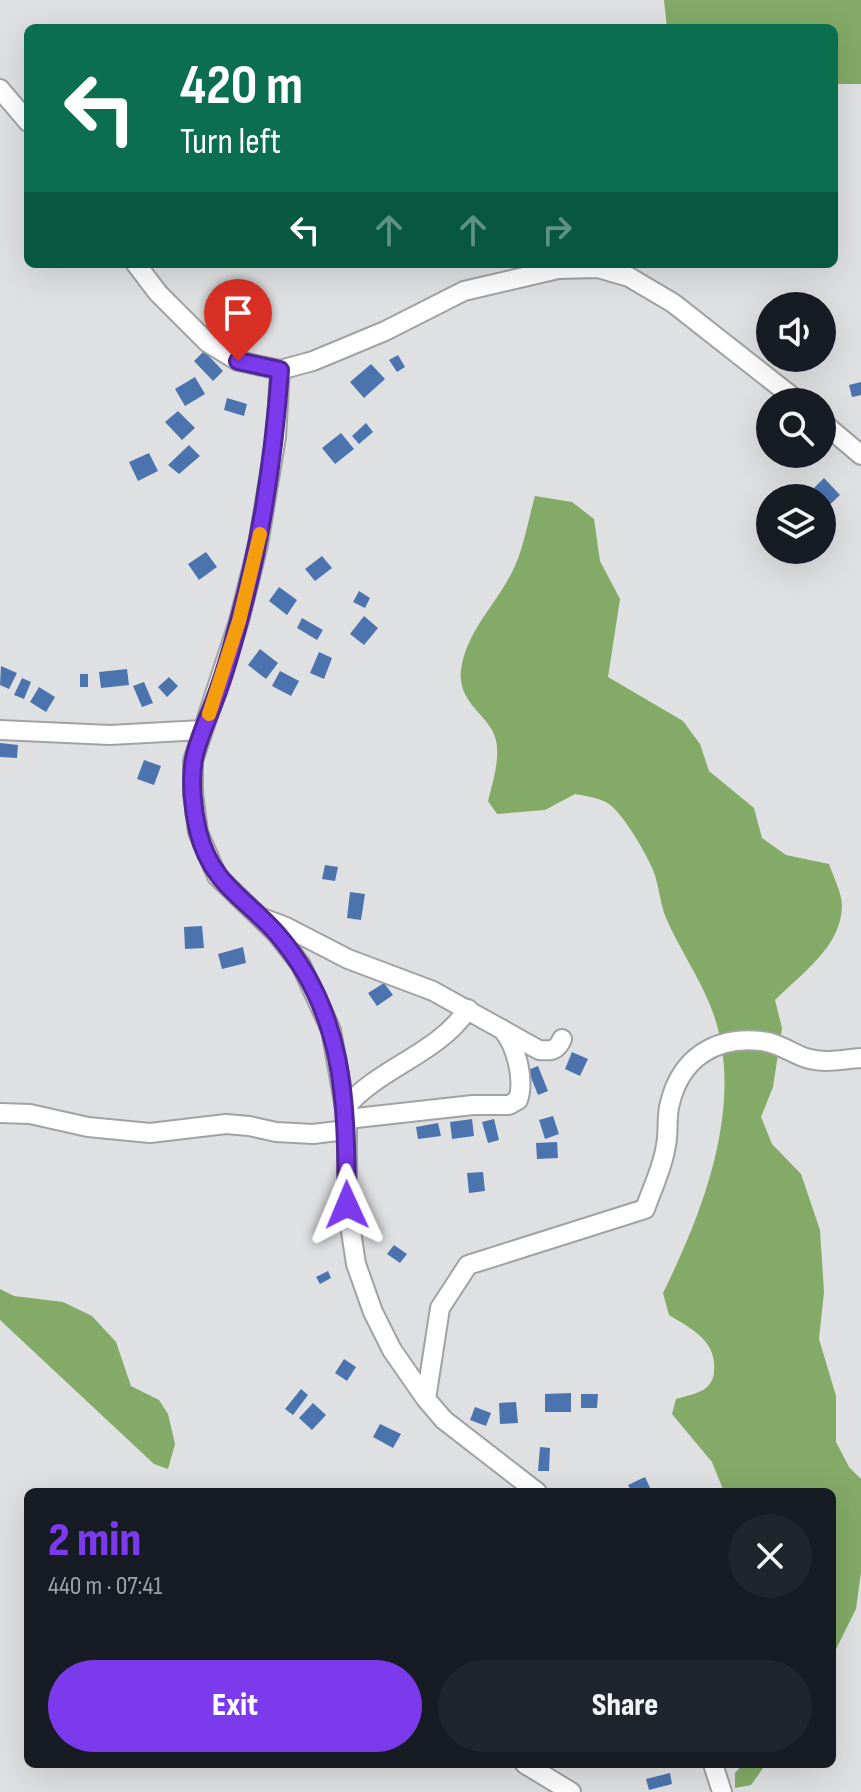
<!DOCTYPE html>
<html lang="en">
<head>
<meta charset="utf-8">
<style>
	:root { --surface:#171b24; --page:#20242c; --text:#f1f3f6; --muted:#9ea1a6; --accent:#7c3aed }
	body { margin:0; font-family:"Sofia Sans Condensed",sans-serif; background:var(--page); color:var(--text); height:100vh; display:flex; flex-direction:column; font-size:30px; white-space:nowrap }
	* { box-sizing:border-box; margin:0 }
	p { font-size:26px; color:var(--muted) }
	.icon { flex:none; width:44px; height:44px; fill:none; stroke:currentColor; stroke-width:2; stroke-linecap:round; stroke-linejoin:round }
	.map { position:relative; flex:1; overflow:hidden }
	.sheet { position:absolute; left:24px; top:1488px; width:812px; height:280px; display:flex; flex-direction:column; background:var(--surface); border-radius:12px; box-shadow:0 8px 32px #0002 }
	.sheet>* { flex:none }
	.guide { position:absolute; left:24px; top:24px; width:814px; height:244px; border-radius:12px; box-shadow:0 8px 32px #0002; background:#0b6e4f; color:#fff; overflow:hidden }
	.fabs { position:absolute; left:756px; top:292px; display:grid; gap:16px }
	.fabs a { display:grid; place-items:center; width:80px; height:80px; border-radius:50%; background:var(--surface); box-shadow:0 8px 32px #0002; font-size:40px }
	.pin { position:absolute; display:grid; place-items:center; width:68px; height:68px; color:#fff; margin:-82px -34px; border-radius:50% 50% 50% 0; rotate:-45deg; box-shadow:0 0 8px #0007 }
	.pin .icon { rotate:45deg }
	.me { position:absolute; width:88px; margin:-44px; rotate:359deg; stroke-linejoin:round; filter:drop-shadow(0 0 6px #0008) }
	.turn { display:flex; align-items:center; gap:28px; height:168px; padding:0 24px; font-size:36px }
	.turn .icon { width:104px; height:104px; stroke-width:2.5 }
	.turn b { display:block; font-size:56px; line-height:68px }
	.lanes { display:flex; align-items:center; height:76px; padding:0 24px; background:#0003; justify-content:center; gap:40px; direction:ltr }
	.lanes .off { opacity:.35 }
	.round { display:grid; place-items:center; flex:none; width:84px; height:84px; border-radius:42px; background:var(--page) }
	.head { display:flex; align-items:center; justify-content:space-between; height:136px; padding:0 24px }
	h1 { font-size:48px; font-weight:800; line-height:60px; color:var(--accent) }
	.primary-button { display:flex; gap:16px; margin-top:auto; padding:16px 24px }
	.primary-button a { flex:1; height:92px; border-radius:48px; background:var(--accent); color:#fff; font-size:32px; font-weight:800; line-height:92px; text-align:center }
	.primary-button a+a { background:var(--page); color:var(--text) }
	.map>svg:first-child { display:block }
</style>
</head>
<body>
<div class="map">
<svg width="861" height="1792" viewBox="0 0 861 1792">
	<rect width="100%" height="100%" fill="#dfe0e2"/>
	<path fill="#83aa67" d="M664,0H861V84H834V28H667Z
		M535,496L572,502L594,519L600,561L620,599L608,677L683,721L700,744L709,771L754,808L762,838L786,855L829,864C833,876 842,893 842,906C841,947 802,973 775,1000L782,1028L773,1087L761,1117L772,1144L801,1174L820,1230L824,1292L819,1339L836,1396V1442L849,1467L861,1479V1572L856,1609L832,1657V1492H724L712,1462L672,1414L676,1399C685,1396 699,1394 706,1388C711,1384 714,1377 714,1371C717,1341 692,1329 669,1315L663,1293C704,1210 748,1097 710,1005C698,975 679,948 666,918C660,903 659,885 653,870C646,853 624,815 609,804C601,798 585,796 575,794L545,810L497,814L488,801C493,781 500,760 496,740C490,715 457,704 461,670C467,627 502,600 517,561C525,541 529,517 535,496Z
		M0,1289L14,1296L63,1302L92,1316L116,1342L131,1386L159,1400L168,1414L175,1444L168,1469L154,1464L0,1320Z
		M743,1764H766L751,1785L735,1788V1773Z"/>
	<path fill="#4b74af" d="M204,351L223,371L213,381L194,361Z
		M398,355L405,367L397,372L389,360Z
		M371,364L385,379L364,398L350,382Z
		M195,377L205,394L185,406L175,389Z
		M861,382V395L852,397L849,385Z
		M227,398L247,404L244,416L224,410Z
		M178,411L195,428L182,440L165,422Z
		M366,423L373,432L359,444L352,436Z
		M341,433L354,449L335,464L322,448Z
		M189,445L200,456L179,474L168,465Z
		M149,453L158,471L138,481L129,462Z
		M824,478L840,495L823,511L822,498H812L808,494Z
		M206,552L217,567L199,580L188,564Z
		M322,556L332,568L315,581L305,569Z
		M279,587L297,600L287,615L269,601Z
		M359,591L370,598L365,608L353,602Z
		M364,616L378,628L364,645L350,634Z
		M302,618L323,630L317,640L297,628Z
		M260,649L278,663L266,679L248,665Z
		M319,652L332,658L324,679L310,673Z
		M1,666L17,673L9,689L0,685Z
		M127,669L129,685L101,688L99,672Z
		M280,671L299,681L291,696L272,686Z
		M80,674H88V687H80Z
		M169,677L178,686L167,697L158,687Z
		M22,678L31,682L24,699L14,695Z
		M144,682L153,703L142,707L133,686Z
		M39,687L55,697L46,712L30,702Z
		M0,743L18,745L17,758L0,757Z
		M144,760L161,766L154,785L137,779Z
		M325,865L338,867L335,881L322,879Z
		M350,892L365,894L361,920L347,918Z
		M202,926L204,948L185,949L184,927Z
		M243,947L246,963L222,969L218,954Z
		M384,983L393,995L377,1006L368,993Z
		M572,1052L588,1059L580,1076L565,1069Z
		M538,1066L548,1091L538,1095L528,1070Z
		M553,1116L559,1134L545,1139L539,1120Z
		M472,1119L474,1136L452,1139L450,1122Z
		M494,1119L499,1140L488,1143L482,1122Z
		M438,1123L441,1136L418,1139L416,1127Z
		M557,1142L558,1158L537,1159L536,1143Z
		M483,1172L485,1191L469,1193L467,1173Z
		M394,1245L407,1254L400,1263L387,1254Z
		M328,1271L331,1278L320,1284L316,1277Z
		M344,1359L356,1367L347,1381L335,1373Z
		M301,1389L308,1395L293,1415L285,1409Z
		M571,1393V1412H545V1394Z
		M581,1394H598L597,1408H581Z
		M516,1402L518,1423L500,1424L499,1403Z
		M313,1403L326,1415L312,1430L299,1418Z
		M475,1407L491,1413L486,1426L470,1420Z
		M380,1424L401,1434L393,1448L373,1437Z
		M540,1447L550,1448L549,1471H538Z
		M645,1477L652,1492H632L628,1485Z
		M670,1773L672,1784L649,1790L646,1779Z"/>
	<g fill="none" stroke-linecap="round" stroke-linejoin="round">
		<g stroke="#a1a2a4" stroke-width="22">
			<path id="minor" d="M0,89L28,122
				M136,264L158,293L207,342L238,361L280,370L313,361L385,331L464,291L558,269L598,268L629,277L673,303L799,402
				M280,370L276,437L258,545L239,621L193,761V793L198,832L217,876L277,934L301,965L331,1030L347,1119V1205L356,1264L373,1312L392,1350L426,1399L444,1420L537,1492
				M822,422L861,455
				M0,730L110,735L202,730
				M265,919L286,927L348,959L433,991L539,1050C551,1051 557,1051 562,1039
				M345,1108C379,1067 437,1055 468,1009
				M0,1113L30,1114L88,1127L150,1133L226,1124L249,1126L276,1132L313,1134L346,1130
				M347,1119L473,1105H509L518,1100C525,1079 516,1045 502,1029
				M426,1399L440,1308L468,1265L645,1209C652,1189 663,1167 666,1145C669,1131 666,1116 670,1103C681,1058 715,1036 761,1041C777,1042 791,1053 806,1058C825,1064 843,1059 861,1058
				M525,1764L571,1792
				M713,1764L722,1792"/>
		</g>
		<use href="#minor" stroke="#fff" stroke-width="18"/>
	</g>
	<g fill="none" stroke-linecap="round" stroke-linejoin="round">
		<g stroke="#51269a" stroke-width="20">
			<path id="route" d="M238,361L280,370C274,455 262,538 239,621C232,648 224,676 214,702C207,721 198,739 194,759C190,781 193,810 198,831C212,886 245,897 278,935C347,1016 346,1105 347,1205"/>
		</g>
		<use href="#route" stroke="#7c3aed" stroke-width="14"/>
		<path stroke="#f59e0b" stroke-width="14" d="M209,714L239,621L260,534"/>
	</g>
</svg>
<div class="fabs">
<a><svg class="icon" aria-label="sound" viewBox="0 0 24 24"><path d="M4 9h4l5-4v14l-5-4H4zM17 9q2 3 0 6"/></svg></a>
<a><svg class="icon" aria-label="search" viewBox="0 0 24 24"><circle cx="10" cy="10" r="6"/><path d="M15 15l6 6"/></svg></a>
<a><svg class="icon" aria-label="layers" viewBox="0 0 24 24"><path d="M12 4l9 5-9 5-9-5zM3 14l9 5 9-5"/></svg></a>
</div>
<div class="pin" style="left:238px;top:361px;background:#d93025"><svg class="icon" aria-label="arrive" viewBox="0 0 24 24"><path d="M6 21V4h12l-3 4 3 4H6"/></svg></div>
<svg class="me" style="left:347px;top:1205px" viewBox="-20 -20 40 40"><path d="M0-17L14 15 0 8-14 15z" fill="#7c3aed" stroke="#fff" stroke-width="4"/></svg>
<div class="guide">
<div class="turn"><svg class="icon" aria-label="left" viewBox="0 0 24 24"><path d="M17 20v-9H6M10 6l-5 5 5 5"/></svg><div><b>420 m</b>Turn left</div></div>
<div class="lanes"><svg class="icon" aria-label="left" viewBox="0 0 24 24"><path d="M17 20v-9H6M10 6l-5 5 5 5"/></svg><svg class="icon off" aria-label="ahead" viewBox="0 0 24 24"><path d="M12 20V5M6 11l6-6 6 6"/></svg><svg class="icon off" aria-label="ahead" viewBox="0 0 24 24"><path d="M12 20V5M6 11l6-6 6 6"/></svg><svg class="icon off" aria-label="right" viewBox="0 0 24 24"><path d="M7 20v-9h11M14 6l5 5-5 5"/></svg></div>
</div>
<section class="sheet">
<div class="head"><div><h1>2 min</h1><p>440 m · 07:41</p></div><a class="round"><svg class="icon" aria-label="close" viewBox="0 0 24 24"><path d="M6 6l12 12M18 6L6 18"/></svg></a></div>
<div class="primary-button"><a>Exit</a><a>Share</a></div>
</section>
</div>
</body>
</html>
